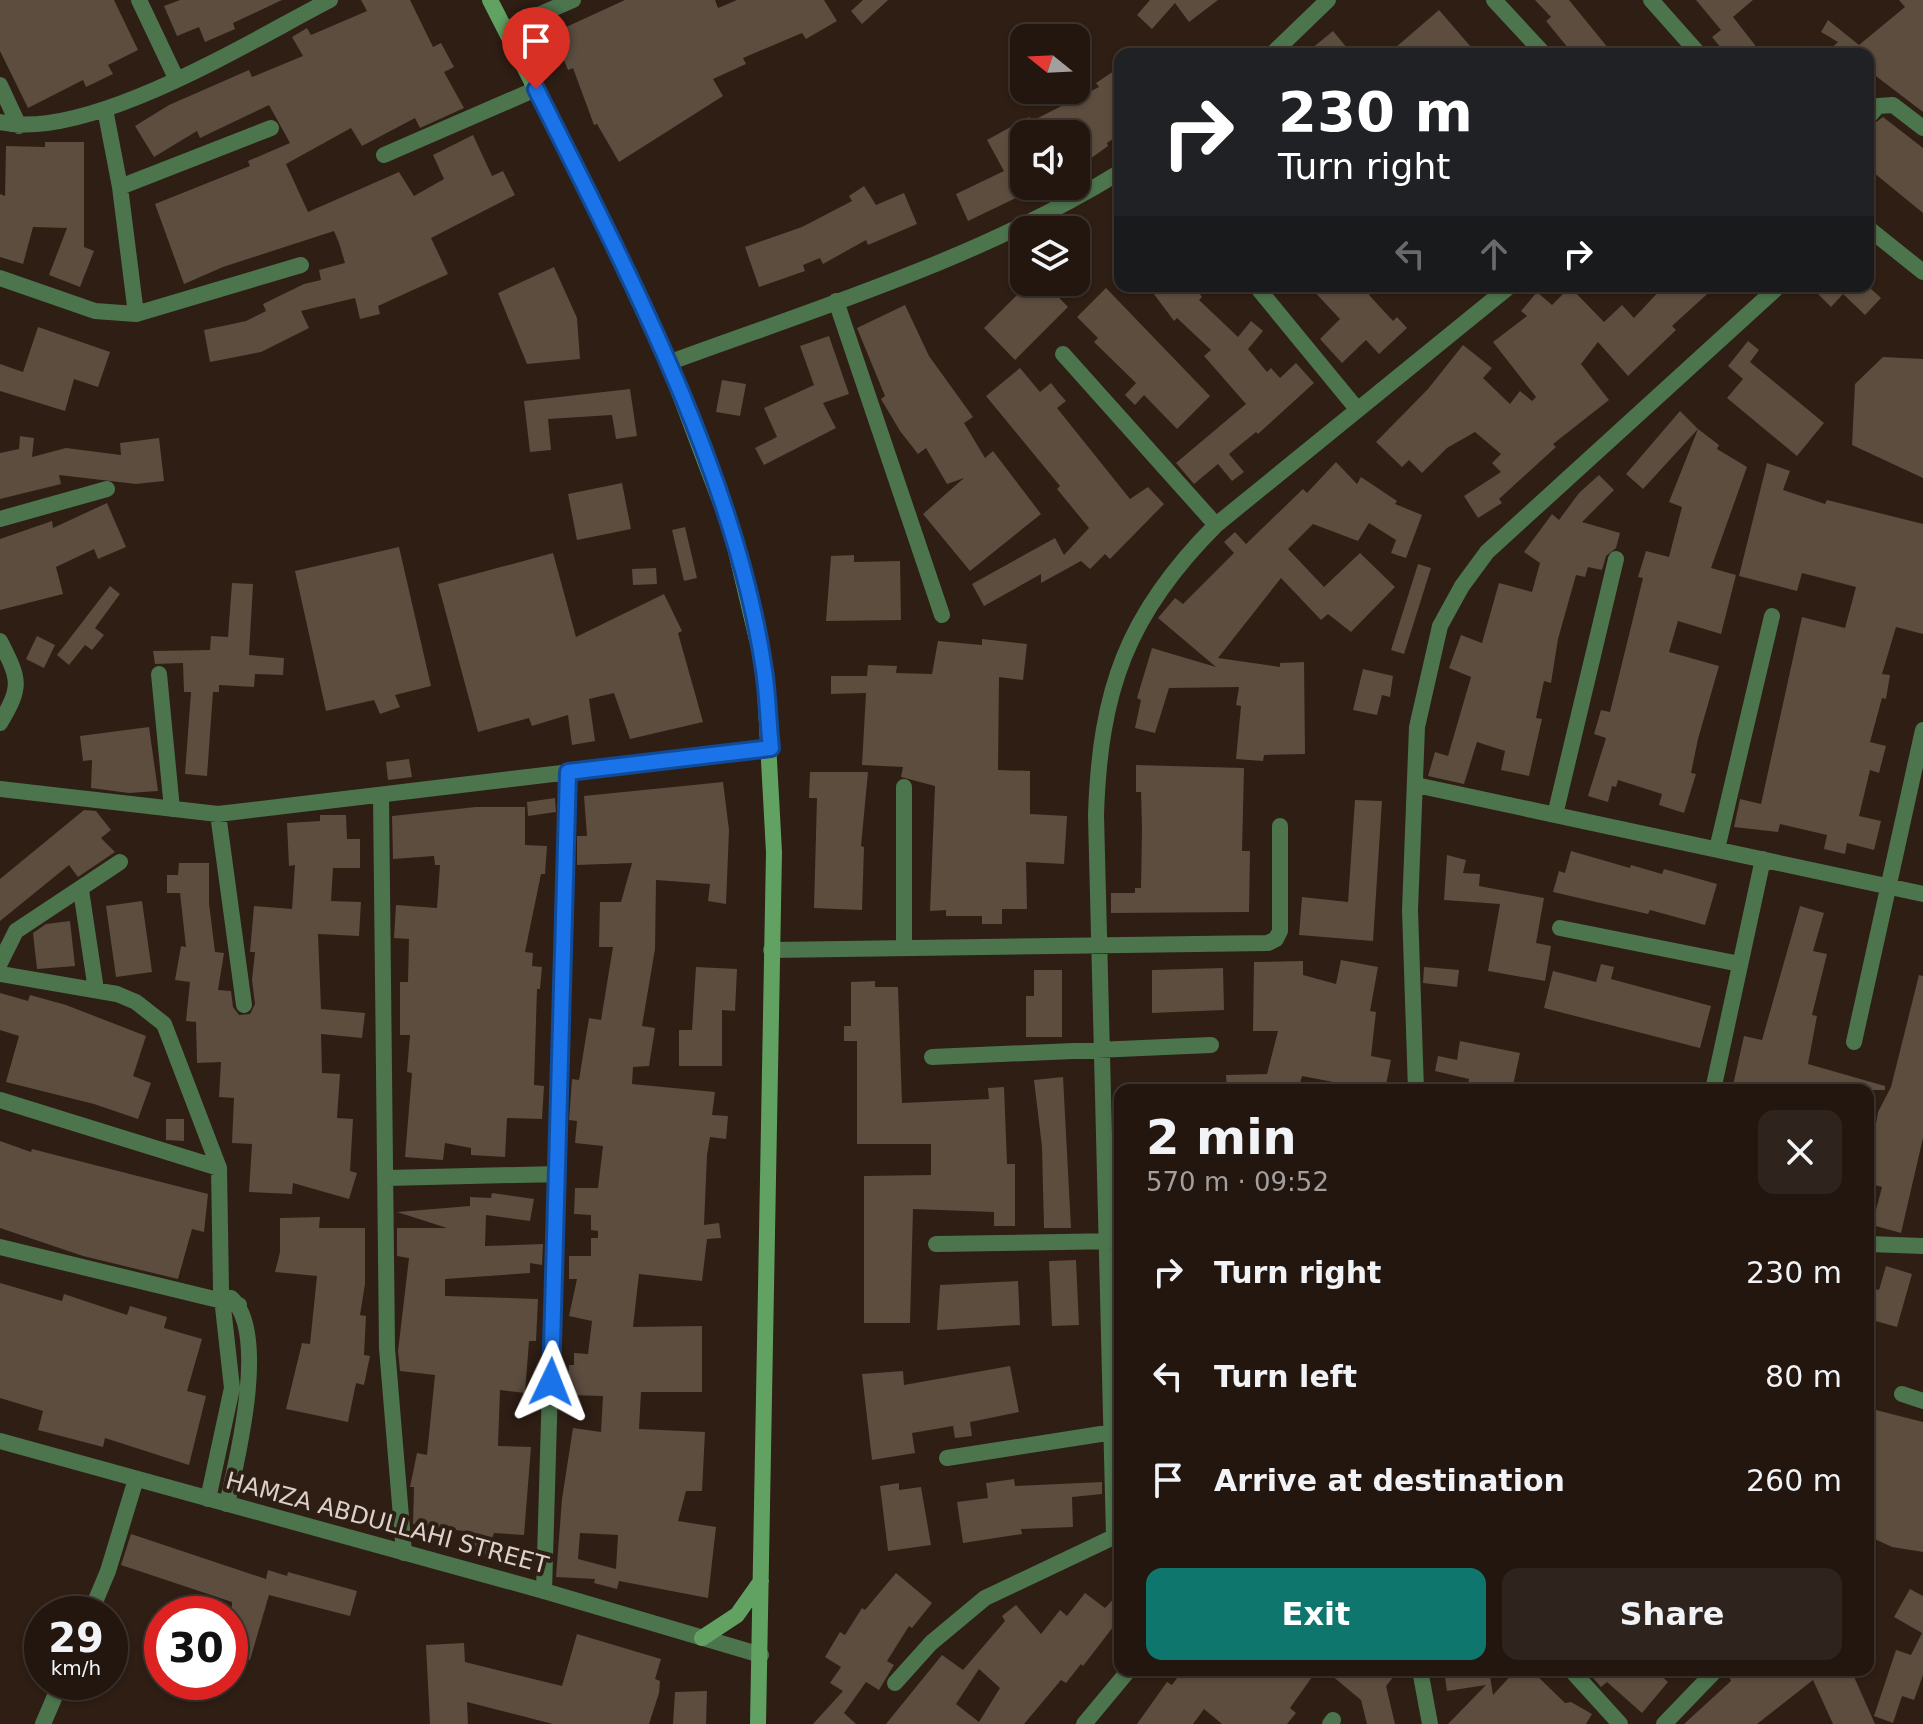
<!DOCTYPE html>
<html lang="en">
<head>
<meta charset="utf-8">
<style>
	:root { --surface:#22160f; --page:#2e231d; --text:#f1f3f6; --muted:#a29f9e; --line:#3f352f; --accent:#0f766e }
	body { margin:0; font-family:"DejaVu Sans",sans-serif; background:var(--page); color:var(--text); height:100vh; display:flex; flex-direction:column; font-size:30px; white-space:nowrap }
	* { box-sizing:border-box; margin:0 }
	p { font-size:26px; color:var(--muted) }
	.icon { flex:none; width:44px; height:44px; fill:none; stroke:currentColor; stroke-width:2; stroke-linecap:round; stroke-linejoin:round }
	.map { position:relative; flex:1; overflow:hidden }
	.drawer { position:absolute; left:1114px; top:1084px; width:760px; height:592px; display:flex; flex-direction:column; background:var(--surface); border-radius:16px; box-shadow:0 2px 6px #0004,0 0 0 2px var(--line) }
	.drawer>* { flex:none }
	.banner { position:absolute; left:1114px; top:48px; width:760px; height:244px; border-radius:16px; box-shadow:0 2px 6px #0004,0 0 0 2px var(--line); background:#202124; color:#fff; overflow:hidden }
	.needle { width:52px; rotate:288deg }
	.controls { position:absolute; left:1010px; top:24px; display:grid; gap:16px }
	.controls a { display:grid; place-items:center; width:80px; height:80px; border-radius:16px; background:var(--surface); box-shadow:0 2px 6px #0004,0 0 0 2px var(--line); font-size:40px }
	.speed { position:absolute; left:24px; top:1596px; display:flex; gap:16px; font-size:40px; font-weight:700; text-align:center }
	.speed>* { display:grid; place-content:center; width:104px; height:104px; border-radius:50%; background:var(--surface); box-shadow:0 2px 6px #0004,0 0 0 2px var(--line); line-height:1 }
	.speed small { font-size:20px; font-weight:400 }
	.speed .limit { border:12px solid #d22; background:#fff; color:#111 }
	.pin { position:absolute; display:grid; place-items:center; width:68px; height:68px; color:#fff; margin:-82px -34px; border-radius:50% 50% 50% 0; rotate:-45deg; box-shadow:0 0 8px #0007 }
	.pin .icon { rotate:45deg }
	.me { position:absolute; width:88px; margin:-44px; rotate:2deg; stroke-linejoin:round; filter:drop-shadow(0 0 6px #0008) }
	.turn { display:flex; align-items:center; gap:28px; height:168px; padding:0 32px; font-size:36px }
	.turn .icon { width:104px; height:104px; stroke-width:2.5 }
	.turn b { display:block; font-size:56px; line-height:68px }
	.lanes { display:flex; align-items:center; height:76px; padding:0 32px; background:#0003; justify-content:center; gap:40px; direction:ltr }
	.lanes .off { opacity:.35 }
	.round { display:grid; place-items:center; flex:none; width:84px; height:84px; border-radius:16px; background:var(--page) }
	.overview { display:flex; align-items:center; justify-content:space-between; height:136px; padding:0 32px }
	h1 { font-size:48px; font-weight:700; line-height:60px }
	.primary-button { display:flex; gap:16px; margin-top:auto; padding:16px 32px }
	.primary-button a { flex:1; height:92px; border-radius:16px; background:var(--accent); color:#fff; font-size:32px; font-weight:700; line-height:92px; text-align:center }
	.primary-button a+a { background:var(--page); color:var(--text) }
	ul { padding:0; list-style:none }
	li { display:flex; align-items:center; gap:24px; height:104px; padding:0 32px }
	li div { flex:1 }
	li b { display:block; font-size:30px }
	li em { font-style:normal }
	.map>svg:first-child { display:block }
</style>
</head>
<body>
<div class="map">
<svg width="1923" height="1724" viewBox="0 0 1923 1724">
	<rect width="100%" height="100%" fill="#2e1e14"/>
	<path fill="#5c4d3f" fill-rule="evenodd" d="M0,0H114L138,50L108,65L113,74L86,87L83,80L28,108L0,51Z
		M180,0H282L233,23L235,29L205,42L199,27L177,36L164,6Z
		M361,0H410L433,47L441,43L454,67L444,72L464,108L420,128L415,118L362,146L351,128L286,164L308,212L399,172L414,196L444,179L433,155L473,135L492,176L503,171L515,195L431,238L448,274L378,306L380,314L360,319L355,298L301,311L309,328L261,352L210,362L204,330L246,321L266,311L263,304L304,284L321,280L319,270L345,263L339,243L334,231L223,267L184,284L155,204L250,166L248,161L290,143L269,105L200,138L197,131L154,157L135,126L169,105L249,70L252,77L303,56L292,37L307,28L311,35L367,11Z
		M625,0H715L718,8L737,0H824L837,21L806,39L802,33L743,58L746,64L713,79L723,96L619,162L597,124L594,125L573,68L568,70L553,33Z
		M863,0H888L862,24L851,11Z
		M1150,0H1218L1189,22L1175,3L1152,29L1137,15Z
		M1535,0H1569L1613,54H1573L1546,21L1551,17Z
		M1696,0H1753L1733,17L1762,54H1726L1712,37L1721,30Z
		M1899,0H1923V112L1868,70V54H1825L1838,42L1821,32L1828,20L1859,45L1905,7Z
		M1439,10L1477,54H1388Z
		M1333,31L1352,54H1305Z
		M1114,71L1120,79V134L1107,143L1108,146L1076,169V134H1024V194L968,221L956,194L1004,171L987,140L1029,117L1032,121L1099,87L1096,83Z
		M1883,117L1923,148V213L1868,168V128Z
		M45,142H84V247L94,251L80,287L49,275L67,228L33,227L23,264L0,257V194L5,196L6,146L45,147Z
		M864,186L876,205L904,193L917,224L868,245L866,240L823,264L820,258L803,265L805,271L759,287L745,247L802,227L852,201L849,196Z
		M554,267L577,318L580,359L527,364L498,293Z
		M1030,282H1044L1068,307L1015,360L984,328Z
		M1148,286H1194L1202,297L1199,300L1238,337L1251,321L1263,331L1248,349L1267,372L1271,368L1280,378L1296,363L1314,383L1258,434L1256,432L1229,454L1244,472L1232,481L1218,464L1194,484L1176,463L1246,404L1204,356L1211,350L1177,318L1174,321Z
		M1309,286H1380L1369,295L1393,321L1397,317L1407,328L1379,354L1366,340L1342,363L1320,339L1340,319Z
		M1664,286H1716L1672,326L1676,330L1628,376L1598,342L1581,364L1609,400L1553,444L1556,447L1499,499L1502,503L1478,518L1464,496L1501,472L1492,463L1501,454L1475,432L1447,448L1422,473L1409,460L1402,467L1376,442L1428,389L1463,345L1492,368L1483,378L1510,404L1520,391L1532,401L1536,397L1493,342L1527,316L1521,311L1537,292L1552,305L1570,287L1604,322L1622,305L1634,318Z
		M1810,286H1868L1881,298L1865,315L1843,294L1831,307Z
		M1106,288L1210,396L1177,429L1144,395L1135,405L1125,395L1136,383L1094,342L1098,338L1077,317Z
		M905,305L929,356L973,417L964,423L985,458L993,451L1041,514L970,571L923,514L964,478L947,484L926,448L918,454L900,431L881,399L885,396L857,328Z
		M38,327L110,352L98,387L74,379L65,411L0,391V364L23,372Z
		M829,336L849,394L823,403L836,428L764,465L755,448L777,437L764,408L814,385L800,346Z
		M1748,341L1759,350L1750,362L1824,423L1797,456L1727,398L1743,379L1728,366Z
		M1883,357L1923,359V478L1852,445L1855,384Z
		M1020,368L1040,392L1051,383L1058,392L1066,401L1057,408L1130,499L1148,487L1164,504L1110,559L1105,554L1090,569L1081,561L1041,583V574L984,606L972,584L1055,538L1064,555L1089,528L1057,489L1060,486L986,396Z
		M722,380L746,384L740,416L716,412Z
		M630,389L637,436L616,439L612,415L548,419L551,450L530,452L524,401Z
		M1680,411L1698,429L1643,489L1626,474Z
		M1698,429L1719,445L1717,449L1747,467L1711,568L1736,575L1721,634L1678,621L1669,652L1719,666L1698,739L1691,773L1696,774L1684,813L1659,805L1662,794L1618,780L1616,787L1612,786L1608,802L1588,796L1606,738L1594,734L1601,710L1610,712L1643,578L1638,577L1646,551L1669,557L1682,507L1669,502Z
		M20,436L34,438L32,457L66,448L121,455L120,443L159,438L164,481L136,484L59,475L61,484L0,499V453L19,449Z
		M1336,462L1357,484L1361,477L1397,501L1395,504L1422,515L1406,558L1391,553L1396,540L1369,523L1358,541L1313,524L1288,549L1324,587L1360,553L1395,587L1351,632L1328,614L1321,620L1281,578L1218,658L1280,667V663L1304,662L1305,754L1264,755L1263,761L1236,759L1241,706L1236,705L1239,687L1169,688L1155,733L1135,728L1141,700L1137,698L1152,648L1216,667L1158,618L1175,598L1183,604L1234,553L1224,542L1235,532L1246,544L1303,489L1307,493Z
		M1767,463L1790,471L1783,490L1825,504L1827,500L1923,524V634L1896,627L1882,674L1890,675L1886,699L1882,698L1870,742L1886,746L1879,773L1870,770L1859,816L1881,821L1874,850L1847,843L1845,854L1824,849L1827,835L1780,824L1778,832L1734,827L1740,799L1761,804L1802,617L1845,628L1856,587L1802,573L1797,591L1739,576Z
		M1599,475L1614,490L1582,522L1620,533L1616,548L1606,556L1602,570L1588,567L1585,577L1576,575L1558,639L1551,683L1544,681L1536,718L1542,719L1529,776L1501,770L1505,751L1477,742L1464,784L1428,776L1435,752L1448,756L1471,677L1449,668L1461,635L1482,643L1499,583L1532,592L1540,563L1524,552L1552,514L1559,520L1579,493Z
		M622,483L631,529L577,540L568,494Z
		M107,503L126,547L98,559L94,549L56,567L63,594L0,610V539L52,521L53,528Z
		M685,527L697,578L684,581L672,530Z
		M399,547L431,686L395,695L400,707L380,714L374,700L326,711L295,571Z
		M553,553L576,637L664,594L682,631L678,633L703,722L630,739L614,693L589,699L595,741L572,745L568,715L532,726L529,718L478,732L438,584Z
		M854,555V562L900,561L901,620L826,621L831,556Z
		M1418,564L1431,568L1404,654L1391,650Z
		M656,568L657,584L633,585L632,569Z
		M232,583L253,584L249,655L284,658L283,675L255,674L254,687L219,685V692H213L207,776L185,774L191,692H184L183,663L155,664L153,651L210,650L211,636L228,637Z
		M110,586L120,594L95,628L104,635L92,650L85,645L69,665L57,655Z
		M37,636L55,645L44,668L26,659Z
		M982,639L1027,644L1023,680L999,677L998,770L1030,771V814L1067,816L1064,864L1026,862L1027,909H1002V924H982V916H946V910L930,911L935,786L901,777L903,767L862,765L866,693L831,694V676H867L868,665L897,666L896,673L932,674L938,641L982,645Z
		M1363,669L1393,676L1390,697L1382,695L1377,715L1353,710Z
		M149,727L158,791L129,793L91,788L92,760L83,761L80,736Z
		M409,759L412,777L388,780L386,762Z
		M1136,765L1244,768L1242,851H1250L1249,912L1111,913V893H1135V888H1141L1142,828L1141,792H1136Z
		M810,772H868L861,846L864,847L862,910L814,908L817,798H809Z
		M723,782L729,830L726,904L708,901L710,884L656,880L655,949L642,1026L655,1028L649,1066L633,1067L632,1084L715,1092L712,1115L728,1116L726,1139L710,1137L707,1155L704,1225L719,1223L721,1238L707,1239L702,1281L639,1274L633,1327L702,1326V1392H641L639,1429L705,1432L702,1491H686L678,1521L716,1527L708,1598L619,1581L617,1589L594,1583L595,1579L556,1577L562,1499L573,1428L601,1432L603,1396L568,1395L569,1365H574V1353L588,1354L592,1321L569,1316L577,1279H569V1256H591V1238H598V1231L591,1230V1215L574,1214L575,1188H598L603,1146L575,1143L577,1121L569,1120L572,1079L579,1080L589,1018L601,1020L613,947H599L600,902H621L632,863L577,865V836H587L584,796ZM580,1533L618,1535L616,1569L578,1559Z
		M555,798L556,812L528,816L527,802Z
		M1355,800L1382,801L1373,941L1299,935L1302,897L1348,902Z
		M476,807H525V845L547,846L545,874H541L525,952L533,953L532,966L542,967L540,989H537L534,1085L544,1086L542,1119L507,1118L505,1157L471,1155V1148L445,1143L443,1160L405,1157L412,1073L407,1072L410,1035H400V982H408L409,939L394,938L396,905L437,908L440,865H435L434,856L393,859L392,816Z
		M84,810L96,811L111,830L101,838L115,852L78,877L69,865L0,921V879Z
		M320,815H346L347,839H360V868H333L331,901L361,902L359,936L318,934L321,1009L365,1013L362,1038L321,1034L322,1073L340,1074L337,1118L353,1119L350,1171L357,1173L349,1199L293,1183L292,1194L249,1192L252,1144L232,1143L234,1098L219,1097L221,1062L197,1063L196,1022L186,1021L190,982L175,980L181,946L186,947L180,893H167V875H178L179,863H209V903L215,952L224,953L218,990L231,991L233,1007L239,1015L250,1014L255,1004L252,980L255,952H250L254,906L292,909L295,865L289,866L287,823L320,821Z
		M1571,851L1630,868L1631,865L1662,874L1664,869L1717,884L1705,925L1650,910L1648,914L1553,892L1559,871L1565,873Z
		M1447,855L1466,860L1463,873L1480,874L1479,886L1544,898L1536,943L1551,946L1545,981L1488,971L1500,904L1444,900Z
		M142,901L152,972L116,977L106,906Z
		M1800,906L1824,913L1813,951L1827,954L1812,1015L1817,1016L1808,1064L1885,1086V1090H1732L1744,1036L1762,1040Z
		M70,921L75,966L37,969L33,933L46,924Z
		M1341,960L1378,967L1370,1011L1376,1012L1371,1056L1391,1060L1385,1090H1331L1333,1082L1302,1076L1298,1090H1227L1226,1075L1267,1074L1278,1031H1253L1254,962L1303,961V975L1336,984Z
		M1601,964L1614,967L1611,979L1711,1006L1700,1048L1544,1008L1553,971L1596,982Z
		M696,967L737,969L735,1011L722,1010V1066H679V1030H692Z
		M1424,967L1459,970L1457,987L1423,983Z
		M1223,968L1224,1010L1152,1013V970Z
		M1034,970H1062V1037H1026V996H1034Z
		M1919,975L1923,976V1138L1901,1233L1872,1225L1882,1187L1868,1183V1147L1872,1148L1878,1112L1891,1087Z
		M875,981V987H898L902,1103L989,1099L988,1088L1004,1087L1007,1164H1015V1226H994V1212L913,1209L910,1323H864V1176L931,1175V1144H857V1041H844V1026H851V982Z
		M0,993L28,1001L30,995L66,1005L146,1036L133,1076L151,1083L138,1119L94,1104L6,1082L19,1036L0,1030Z
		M1460,1041L1520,1053L1512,1090H1467L1469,1079L1435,1071L1438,1056L1457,1060Z
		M1063,1077L1071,1228H1044L1042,1147L1034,1080Z
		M166,1119H184V1141L166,1140Z
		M0,1141L31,1152L32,1149L208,1194L204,1232L192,1229L178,1279L83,1256L0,1228Z
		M492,1193L534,1199L530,1221L486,1215L485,1246L543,1244L542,1265L530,1263V1273L445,1279V1296L538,1299L536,1341H529L525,1393L500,1390L498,1446L531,1447L524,1535L494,1533L486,1555L465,1547L471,1532L413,1524L414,1487H410L417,1453L427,1455L435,1375L400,1371L398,1351L409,1258L397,1256V1228H447L397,1212L470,1206V1197L491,1198Z
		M320,1217L319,1228H365V1284L360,1315L366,1316L364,1355L370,1356L364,1385L356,1383L348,1422L286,1409L302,1343L310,1344L317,1276L275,1272L280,1252V1218Z
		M1076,1260L1079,1325L1052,1326L1049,1261Z
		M1886,1266L1912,1274L1897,1327L1868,1319V1287L1879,1290Z
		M1018,1281L1020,1325L937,1330L940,1285Z
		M0,1283L62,1301L64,1294L127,1315L130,1306L167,1317L164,1328L202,1339L187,1391L206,1396L189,1465L105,1438L103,1447L38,1430L43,1411L0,1398Z
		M1010,1366L1019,1412L970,1422L972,1436L955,1438L953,1426L912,1433L915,1453L872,1460L862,1374L903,1371L904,1385Z
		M1868,1408L1923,1422V1552L1892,1547L1868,1536Z
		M1014,1479L1015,1486L1102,1482V1494L1072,1497L1073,1527L1021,1529L1022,1534L963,1543L957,1502L988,1498L986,1483Z
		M899,1483V1490L921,1487L931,1545L888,1551L880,1486Z
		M131,1534L266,1579L268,1570L287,1576L288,1572L357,1591L350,1616L269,1595L250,1660L230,1654L232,1602L121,1565Z
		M896,1573L932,1603L912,1628L909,1626L887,1661L894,1665L879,1690L866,1682L844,1713L856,1724H813L843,1691L830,1683L841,1667L825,1657L840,1632L845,1635L862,1608L865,1610Z
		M1910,1589L1923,1596V1675L1914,1700L1902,1696L1893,1723L1874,1716L1896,1650L1911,1655L1922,1633L1894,1617Z
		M1120,1592V1618L1083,1666L1081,1664L1066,1683L1061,1680L1024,1724H886L942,1655L963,1670L1005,1621L1002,1616L1016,1605L1041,1634L1060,1610L1067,1616L1085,1593L1105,1608ZM979,1669L1000,1688L979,1722L956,1704Z
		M577,1634L661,1659L655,1679L660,1681L659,1693L649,1724H553L467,1702L468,1724H430L426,1645L464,1643L465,1662L562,1686Z
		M1183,1670H1317L1290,1708L1296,1713L1287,1724H1222L1204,1709L1193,1724H1137L1167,1682L1172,1685Z
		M1325,1670H1399L1386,1686L1395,1724H1367L1361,1700Z
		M1444,1670H1489L1493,1695L1516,1670H1531L1565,1703L1571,1702L1592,1714L1586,1724H1448L1486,1685L1447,1691Z
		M1586,1670H1655L1668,1682L1642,1713L1607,1682L1601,1687Z
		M1727,1670H1851L1875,1724H1833L1813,1680L1757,1724H1684L1731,1681Z
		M707,1691L706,1724H673L675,1692Z"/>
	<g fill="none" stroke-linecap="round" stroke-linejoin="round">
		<path stroke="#4c744d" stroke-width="16" d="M139,0L176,78
			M1494,0L1544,54
			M1651,0L1699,54
			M506,29L573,0
			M0,85L19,126
			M105,109L120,187L136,314
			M1868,117L1878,106L1893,105L1923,128
			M0,122C88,142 250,41 330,0
			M384,155L536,89
			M120,187L271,128
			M1868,228L1923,272
			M0,278L95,311L136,314L301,265
			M1256,286L1357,409
			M836,301L942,615
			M1063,354L1216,525
			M0,519L107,489
			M0,641C19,679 23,685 0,723
			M159,674L172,809
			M1416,785L1923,894
			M0,789L218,814L771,748
			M381,796L387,1348L404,1553
			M218,814L244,1005
			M1555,815L1616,559
			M1717,849L1772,616
			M81,890L96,990
			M1560,928L1740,964
			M904,948V787
			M771,950L1268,943L1276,939L1280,931V826
			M0,963L16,931L120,862
			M0,974L117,994L136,1002L164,1024L219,1168L221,1289L232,1388L208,1499
			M1854,1042L1923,730
			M932,1057L1211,1045
			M1416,1090L1410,910L1417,727L1440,626L1462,586L1487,552L1779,286
			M1713,1090L1763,859
			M0,1100L219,1168
			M387,1178L558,1174
			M936,1244L1120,1241
			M1868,1244L1923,1246
			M0,1247L239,1305
			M1902,1394L1923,1401
			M947,1458L1120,1431
			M227,1504C237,1460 269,1332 231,1298
			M1114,1536L1096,815C1100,690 1127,614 1216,525L1510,286
			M544,1591L568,772
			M90,1614L108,1571L136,1479
			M1420,1670L1430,1724
			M1571,1670L1620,1724
			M895,1683L931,1643L985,1598L1120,1534
			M43,1724L61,1682
			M1084,1724L1129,1670
			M1330,1724L1333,1720
			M1664,1724L1716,1670"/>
		<path stroke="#4c744d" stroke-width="16" d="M1272,54L1328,0
			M668,363C820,307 981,258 1120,172
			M0,1441L544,1591L761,1655"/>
		<path stroke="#61a263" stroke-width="16" d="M490,0L579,174L668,363L731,530L764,669L774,852L758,1724
			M702,1638L737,1615L761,1581"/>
	</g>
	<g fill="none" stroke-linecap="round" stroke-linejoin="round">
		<g stroke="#114b97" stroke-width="20">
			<path id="route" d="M536,89C624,264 736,476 764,670C768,696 768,722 771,748L568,772L551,1382"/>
		</g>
		<use href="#route" stroke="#1a73e8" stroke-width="14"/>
	</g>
	<g text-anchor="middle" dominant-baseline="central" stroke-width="8" stroke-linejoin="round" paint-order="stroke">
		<g font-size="24" fill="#dbd0ca" stroke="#2e1e14">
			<text transform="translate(387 1523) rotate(15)">HAMZA ABDULLAHI STREET</text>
		</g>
	</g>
</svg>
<div class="controls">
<a><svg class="needle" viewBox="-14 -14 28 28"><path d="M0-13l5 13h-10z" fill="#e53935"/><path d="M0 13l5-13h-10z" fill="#a29f9e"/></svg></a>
<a><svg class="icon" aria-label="sound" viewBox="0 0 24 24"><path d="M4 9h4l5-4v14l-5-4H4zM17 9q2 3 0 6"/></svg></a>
<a><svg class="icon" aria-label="layers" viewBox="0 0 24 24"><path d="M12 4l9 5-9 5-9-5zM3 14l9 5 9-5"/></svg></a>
</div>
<div class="speed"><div>29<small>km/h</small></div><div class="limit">30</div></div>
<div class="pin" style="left:536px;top:89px;background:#d93025"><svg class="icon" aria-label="arrive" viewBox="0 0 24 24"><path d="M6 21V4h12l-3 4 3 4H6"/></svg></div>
<svg class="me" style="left:551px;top:1382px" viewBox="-20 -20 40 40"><path d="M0-17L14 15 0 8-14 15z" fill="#1a73e8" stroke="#fff" stroke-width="4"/></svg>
<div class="banner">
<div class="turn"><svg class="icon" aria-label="right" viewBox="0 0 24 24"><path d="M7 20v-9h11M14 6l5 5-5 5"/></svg><div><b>230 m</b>Turn right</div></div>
<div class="lanes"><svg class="icon off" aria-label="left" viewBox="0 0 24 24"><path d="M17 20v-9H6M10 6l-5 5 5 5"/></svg><svg class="icon off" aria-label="ahead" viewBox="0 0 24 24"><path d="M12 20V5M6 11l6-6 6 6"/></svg><svg class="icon" aria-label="right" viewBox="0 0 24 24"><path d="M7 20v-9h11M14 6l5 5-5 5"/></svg></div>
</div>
<section class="drawer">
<div class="overview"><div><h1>2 min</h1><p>570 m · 09:52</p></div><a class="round"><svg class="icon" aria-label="close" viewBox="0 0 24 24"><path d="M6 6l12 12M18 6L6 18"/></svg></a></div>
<ul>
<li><svg class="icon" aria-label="right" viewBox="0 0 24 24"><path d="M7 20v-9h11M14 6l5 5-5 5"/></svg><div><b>Turn right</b></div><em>230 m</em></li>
<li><svg class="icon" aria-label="left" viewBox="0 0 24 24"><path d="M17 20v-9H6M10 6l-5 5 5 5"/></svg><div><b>Turn left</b></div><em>80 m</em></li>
<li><svg class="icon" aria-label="arrive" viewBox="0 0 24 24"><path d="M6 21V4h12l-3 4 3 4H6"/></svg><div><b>Arrive at destination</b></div><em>260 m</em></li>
</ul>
<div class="primary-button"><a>Exit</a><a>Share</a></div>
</section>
</div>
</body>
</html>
